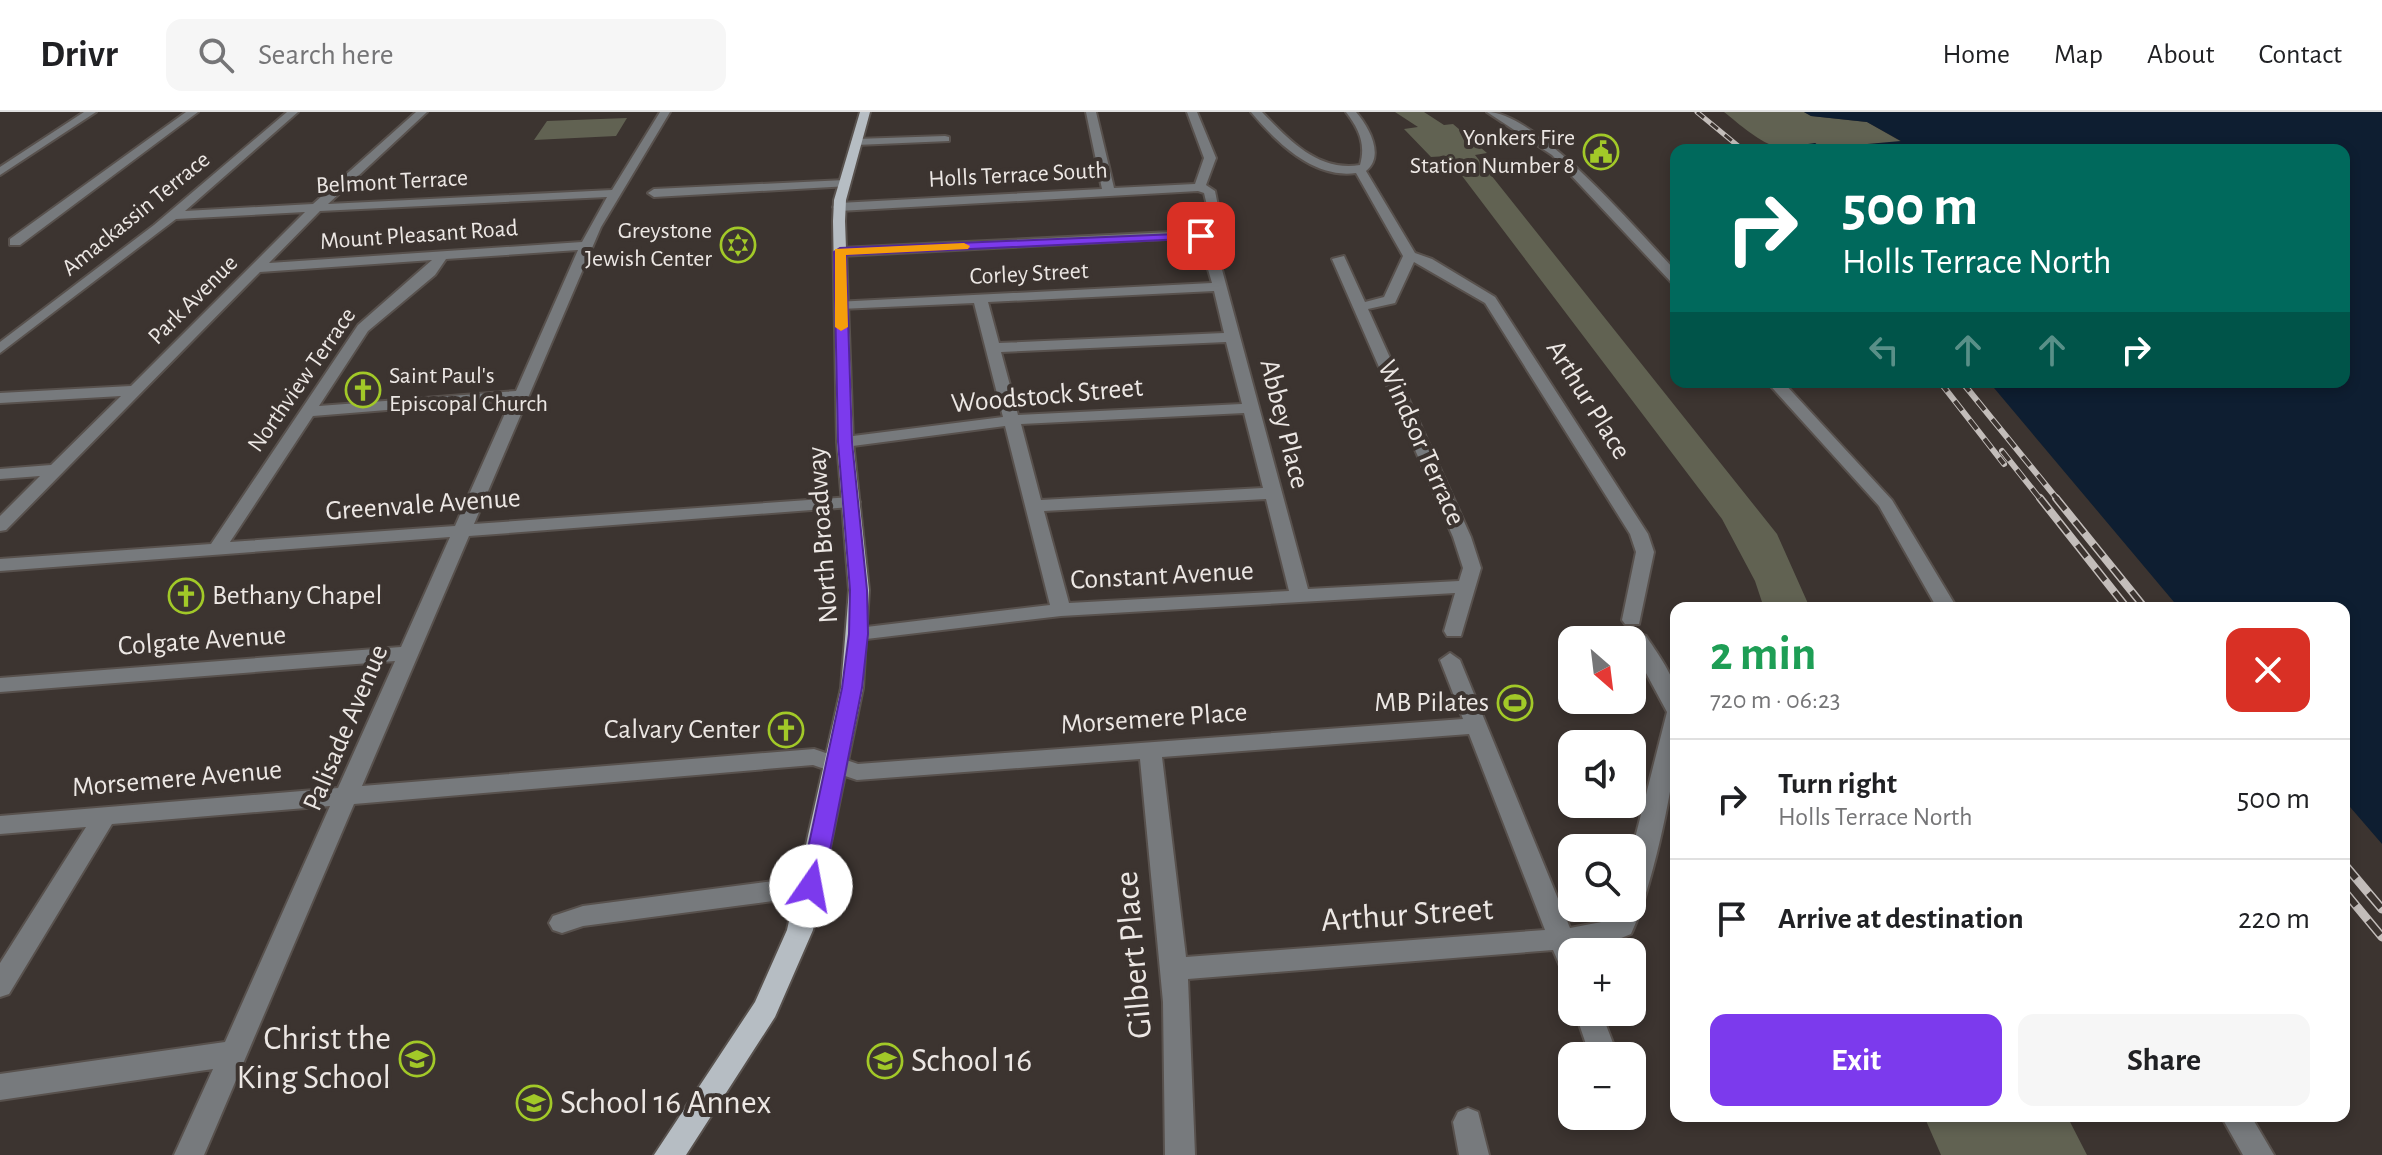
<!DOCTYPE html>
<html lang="en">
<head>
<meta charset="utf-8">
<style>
	:root { --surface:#fff; --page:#f6f6f6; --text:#202124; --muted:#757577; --line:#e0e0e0; --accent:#7c3aed }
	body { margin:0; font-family:"Alegreya Sans",sans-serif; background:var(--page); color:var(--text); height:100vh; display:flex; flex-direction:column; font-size:30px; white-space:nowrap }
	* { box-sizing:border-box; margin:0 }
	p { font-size:26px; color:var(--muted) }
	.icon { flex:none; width:44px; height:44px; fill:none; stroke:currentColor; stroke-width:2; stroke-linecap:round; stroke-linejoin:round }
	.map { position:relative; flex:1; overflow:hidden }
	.details { position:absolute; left:1670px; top:490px; width:680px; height:520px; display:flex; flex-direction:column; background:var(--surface); border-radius:16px; box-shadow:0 4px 12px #0003 }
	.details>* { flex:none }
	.hud { position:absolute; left:1670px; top:32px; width:680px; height:244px; border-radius:16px; box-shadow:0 4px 12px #0003; background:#00695c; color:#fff; overflow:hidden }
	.needle { width:52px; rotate:152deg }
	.controls { position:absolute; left:1558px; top:514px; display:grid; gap:16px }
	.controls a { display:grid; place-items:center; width:88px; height:88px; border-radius:16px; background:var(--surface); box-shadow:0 4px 12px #0003; font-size:40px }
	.pin { position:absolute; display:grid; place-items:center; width:68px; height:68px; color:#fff; margin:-34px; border-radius:16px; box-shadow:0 4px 12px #0006 }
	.me { position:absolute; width:88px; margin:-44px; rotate:12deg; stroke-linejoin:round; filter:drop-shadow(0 0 6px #0008) }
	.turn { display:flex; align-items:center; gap:28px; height:168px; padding:0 40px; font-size:36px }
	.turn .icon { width:104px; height:104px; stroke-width:2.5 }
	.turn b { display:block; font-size:56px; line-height:68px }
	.lanes { display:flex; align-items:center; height:76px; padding:0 40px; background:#0003; justify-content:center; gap:40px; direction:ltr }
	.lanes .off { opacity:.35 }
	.round { display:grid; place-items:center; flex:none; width:84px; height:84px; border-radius:16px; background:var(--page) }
	.headline { display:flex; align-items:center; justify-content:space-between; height:136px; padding:0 40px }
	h1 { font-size:48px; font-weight:700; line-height:60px; color:#1e9e55 }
	.primary-button { display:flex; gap:16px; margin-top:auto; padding:16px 40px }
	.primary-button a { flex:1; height:92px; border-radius:16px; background:var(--accent); color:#fff; font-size:32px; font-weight:700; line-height:92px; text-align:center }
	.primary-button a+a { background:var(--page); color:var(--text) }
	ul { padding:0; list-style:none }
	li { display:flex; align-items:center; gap:24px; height:120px; padding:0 40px; border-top:2px solid var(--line) }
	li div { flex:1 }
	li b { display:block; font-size:30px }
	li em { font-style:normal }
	header { display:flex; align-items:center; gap:48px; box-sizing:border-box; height:112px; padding:0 40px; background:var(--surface); border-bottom:2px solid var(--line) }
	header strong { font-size:38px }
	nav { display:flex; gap:44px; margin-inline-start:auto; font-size:28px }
	.search { width:560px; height:72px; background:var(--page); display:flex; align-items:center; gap:20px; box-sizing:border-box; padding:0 28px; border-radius:16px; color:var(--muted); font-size:30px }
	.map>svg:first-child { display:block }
</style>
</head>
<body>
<header>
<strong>Drivr</strong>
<div class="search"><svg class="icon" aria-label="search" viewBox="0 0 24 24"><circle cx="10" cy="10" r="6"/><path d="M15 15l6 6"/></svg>Search here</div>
<nav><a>Home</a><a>Map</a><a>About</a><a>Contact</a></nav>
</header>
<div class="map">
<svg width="2382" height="1043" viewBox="0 0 2382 1043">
	<rect width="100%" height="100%" fill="#3c3430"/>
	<path fill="#616252" d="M1395,0H1424L1444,13L1453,12L1487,41L1475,43L1777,422L1810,496H1764L1755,469L1722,407L1447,44L1431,45L1404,17L1418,15Z
		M1724,0H1804L1811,4L1867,10L1902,30L1821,36L1815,31C1783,53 1748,19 1724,0Z
		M627,6L616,24L534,28L547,9Z
		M1924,1004H2067L2087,1043H1941Z"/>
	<path fill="#0e1e31" d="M1804,0H2382V732L2344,688V496H2179L1989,270H2344V38H1786L1805,37L1801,33L1815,31L1822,36L1901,29L1867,10L1811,4Z"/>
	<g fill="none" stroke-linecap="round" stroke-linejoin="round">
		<g stroke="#58514d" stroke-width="4">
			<path id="minor" d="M84,0H96L0,63V55Z
				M186,0H198L20,133H10V127Z
				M287,0H298L185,99L313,92L416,0H427L328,92L612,78L660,0H670L601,115L474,412L851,385L860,390L851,395L469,424L362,674L814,637L858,652L1463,607L1440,548L1450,541L1460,548L1570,816L1612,808L1617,796H1632V738L1667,600L1632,535L1630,528L1639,522L1646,524C1656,539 1672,561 1676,578C1688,624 1652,780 1631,822L1609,831L1578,836L1580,840H1572V864L1563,861L1553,838L1188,867L1195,1043H1165L1163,890L1140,647L857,668L813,653L354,692L204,1043H174L213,957L0,988V962L225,930L330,694L112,712L9,882L0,885V851L86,715L0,722V704L338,676L395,549L0,580V566L401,535L450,425L0,459V447L211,432L358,213L432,148L260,160L6,418L0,419V404L40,364L0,367V357L51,353L121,284L0,291V281L131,274L305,100L176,107L0,241V230L154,113ZM607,85L582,130L269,151L320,99ZM578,138L516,279L319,294L368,219L435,163L446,147ZM511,288L455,414L230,430L313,304ZM1469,622L1545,818L1186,845L1162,645Z
				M1086,0H1096L1114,76L1195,72L1204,46L1187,0H1197L1216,46L1206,73L1215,79L1224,124L840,144L834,140L840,136L1213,118L1204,81L1198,79L839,99L833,95L839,91L1102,77Z
				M1251,0H1262C1289,28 1318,60 1360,53C1366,32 1359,17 1346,0H1356C1369,15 1385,44 1366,59L1415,141L1432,147L1495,185L1648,422L1654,440L1639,512H1625L1622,508L1636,440L1630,422L1485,191L1414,150L1395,191L1368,197L1471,425L1481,456L1461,524H1447L1444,519L1455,481L1061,504L858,528L851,527L848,522L858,516L1050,493L1005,314L845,335L837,330L845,325L1003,305L974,191L840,197L835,196V190L1212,171L1207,154L1214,150L1221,154L1308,477L1459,469L1463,456L1453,425L1332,147L1344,144L1365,190L1384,185L1403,144L1356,61C1313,67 1276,30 1251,0ZM1214,179L1224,221L999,231L988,190ZM1226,230L1242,292L1018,303L1001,240ZM1244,301L1263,376L1041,388L1021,312ZM1266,387L1289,479L1069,491L1044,399Z
				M1487,0C1538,0 1639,121 1676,159V171L1671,170L1552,43Z
				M945,24L949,25V29L856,33L851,30L856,27Z
				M845,68L849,70V74L654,85L648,81L654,77Z
				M1767,270H1783L1892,388L1957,496H1937L1879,394Z
				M811,764L820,767L823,774L820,781L811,784L583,814L562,821L553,818L549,811L553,804L583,794Z
				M1575,900H1601L1618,944H1590Z
				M1468,996L1478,1000L1489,1043H1459L1453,1010L1458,1000Z
				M2221,1004H2251L2274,1043H2243Z"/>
		</g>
		<g stroke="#58514d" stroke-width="4">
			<path id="major" d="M860,0H870L846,88L845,109L853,330L869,478L863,576L813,818L775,905L686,1043H654L755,890L787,818L841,576L849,478L837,330L833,109L834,88Z"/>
		</g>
		<use href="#minor" fill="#777a7d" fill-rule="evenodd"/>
		<use href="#major" fill="#b6bdc3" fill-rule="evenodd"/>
		<g stroke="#c3bdba" stroke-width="5">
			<path id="rail-far3" d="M1697,0L1743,38"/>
		</g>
		<g stroke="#c3bdba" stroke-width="6">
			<path id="rail-far2" d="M1940,270L2004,352
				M1962,270L2058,388
				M2002,339L2041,388"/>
		</g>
		<g stroke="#c3bdba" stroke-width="8">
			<path id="rail-far1" d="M2040,386L2127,496
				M2056,386L2145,496"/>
		</g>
		<g stroke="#c3bdba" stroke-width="9">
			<path id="rail" d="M2344,752L2382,797
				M2344,779L2382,825"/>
		</g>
		<use href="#rail-far3" stroke="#3c3430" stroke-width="3" stroke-dasharray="9" stroke-linecap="butt"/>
		<use href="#rail-far2" stroke="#3c3430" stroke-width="4" stroke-dasharray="12" stroke-linecap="butt"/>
		<use href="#rail-far1" stroke="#3c3430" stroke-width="5" stroke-dasharray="15" stroke-linecap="butt"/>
		<use href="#rail" stroke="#3c3430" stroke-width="6" stroke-dasharray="19" stroke-linecap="butt"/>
	</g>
	<path fill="#7c3aed" stroke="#51269a" stroke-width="2" d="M1201,121L1205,126L846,143L852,330L867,478L868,522L862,576L823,774L819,780H803L800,774L842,576L849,522L850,478L838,330L834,140L840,136Z"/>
	<path fill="#f59e0b" d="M964,131L970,134L968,137L846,143L848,215L841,219L835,215V137Z"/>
	<defs>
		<g id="civic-ring" transform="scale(1.8)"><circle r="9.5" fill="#3c3430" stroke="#a2c928" stroke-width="1.5"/><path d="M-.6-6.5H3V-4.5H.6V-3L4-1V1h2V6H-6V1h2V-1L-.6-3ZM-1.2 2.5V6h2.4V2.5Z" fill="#a2c928"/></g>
		<g id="synagogue-ring" transform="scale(1.8)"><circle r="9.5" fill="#3c3430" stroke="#a2c928" stroke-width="1.5"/><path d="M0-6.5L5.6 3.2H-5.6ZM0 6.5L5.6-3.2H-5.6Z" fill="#a2c928"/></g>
		<g id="church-ring" transform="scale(1.8)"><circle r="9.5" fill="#3c3430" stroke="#a2c928" stroke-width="1.5"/><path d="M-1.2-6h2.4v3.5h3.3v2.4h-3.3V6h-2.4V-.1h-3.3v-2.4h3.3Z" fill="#a2c928"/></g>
		<g id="stadium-ring" transform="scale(1.8)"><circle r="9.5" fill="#3c3430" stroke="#a2c928" stroke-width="1.5"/><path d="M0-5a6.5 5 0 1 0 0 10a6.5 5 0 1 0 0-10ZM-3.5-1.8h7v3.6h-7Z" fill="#a2c928"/></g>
		<g id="school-ring" transform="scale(1.8)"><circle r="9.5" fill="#3c3430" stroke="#a2c928" stroke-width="1.5"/><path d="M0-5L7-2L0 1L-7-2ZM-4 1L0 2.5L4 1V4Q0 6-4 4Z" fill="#a2c928"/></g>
	</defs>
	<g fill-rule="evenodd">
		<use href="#civic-ring" x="1601" y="40"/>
		<use href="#synagogue-ring" x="738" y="133"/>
		<use href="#church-ring" x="363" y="278"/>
		<use href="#church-ring" x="186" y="484"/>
		<use href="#stadium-ring" x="1515" y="591"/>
		<use href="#church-ring" x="786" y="618"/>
		<use href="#school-ring" x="417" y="947"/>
		<use href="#school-ring" x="885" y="949"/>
		<use href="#school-ring" x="534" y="991"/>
	</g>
	<g text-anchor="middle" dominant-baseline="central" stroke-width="8" stroke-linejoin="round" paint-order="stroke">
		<g font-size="24" fill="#ece7e4" stroke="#3c3430" text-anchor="end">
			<text x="1575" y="26">Yonkers Fire<tspan x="1575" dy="28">Station Number 8</tspan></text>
			<text x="712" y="119">Greystone<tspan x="712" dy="28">Jewish Center</tspan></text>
			<text x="389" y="264" text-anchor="start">Saint Paul's<tspan x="389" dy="28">Episcopal Church</tspan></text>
		</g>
		<g font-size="24" fill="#ece7e4" stroke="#3c3430">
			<text transform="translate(1018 63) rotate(-3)">Holls Terrace South</text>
			<text transform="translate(392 70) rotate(-3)">Belmont Terrace</text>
			<text transform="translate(136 102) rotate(-39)">Amackassin Terrace</text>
			<text transform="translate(419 123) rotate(-4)">Mount Pleasant Road</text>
			<text transform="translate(1029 162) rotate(-3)">Corley Street</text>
			<text transform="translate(193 188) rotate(-45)">Park Avenue</text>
			<text transform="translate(302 268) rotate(-55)">Northview Terrace</text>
		</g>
		<g font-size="28" fill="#ece7e4" stroke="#3c3430">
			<text transform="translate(1047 284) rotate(-5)">Woodstock Street</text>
			<text transform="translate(1588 288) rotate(58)">Arthur Place</text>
			<text transform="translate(1284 312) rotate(76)">Abbey Place</text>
			<text transform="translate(1421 331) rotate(66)">Windsor Terrace</text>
			<text transform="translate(423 393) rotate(-4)">Greenvale Avenue</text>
			<text transform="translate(823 423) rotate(-94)">North Broadway</text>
			<text transform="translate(1162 464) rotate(-3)">Constant Avenue</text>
			<text transform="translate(202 529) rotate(-4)">Colgate Avenue</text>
			<text transform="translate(1154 607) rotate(-4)">Morsemere Place</text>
			<text transform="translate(346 616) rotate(-67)">Palisade Avenue</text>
			<text transform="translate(177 667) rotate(-5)">Morsemere Avenue</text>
		</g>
		<g font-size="28" fill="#ece7e4" stroke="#3c3430" text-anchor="end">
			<text x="212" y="484" text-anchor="start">Bethany Chapel</text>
			<text x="1489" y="591">MB Pilates</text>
			<text x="760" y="618">Calvary Center</text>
		</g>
		<g font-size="34" fill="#ece7e4" stroke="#3c3430">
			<text transform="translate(1407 803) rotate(-4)">Arthur Street</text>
			<text transform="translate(1134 843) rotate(-95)">Gilbert Place</text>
		</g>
		<g font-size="34" fill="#ece7e4" stroke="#3c3430" text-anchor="start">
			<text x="391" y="927" text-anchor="end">Christ the<tspan x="391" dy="39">King School</tspan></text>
			<text x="911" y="949">School 16</text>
			<text x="560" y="991">School 16 Annex</text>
		</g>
	</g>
</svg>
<div class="controls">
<a><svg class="needle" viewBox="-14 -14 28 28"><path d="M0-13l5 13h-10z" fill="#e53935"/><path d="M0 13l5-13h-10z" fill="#757577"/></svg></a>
<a><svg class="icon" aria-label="sound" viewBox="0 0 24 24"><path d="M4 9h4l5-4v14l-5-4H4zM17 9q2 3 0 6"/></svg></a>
<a><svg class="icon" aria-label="search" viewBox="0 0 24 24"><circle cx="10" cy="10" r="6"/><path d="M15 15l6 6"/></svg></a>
<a>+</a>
<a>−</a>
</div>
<div class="pin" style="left:1201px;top:124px;background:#d93025"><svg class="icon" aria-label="arrive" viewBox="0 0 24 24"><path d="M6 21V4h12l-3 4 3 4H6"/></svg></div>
<svg class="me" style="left:811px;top:774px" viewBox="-20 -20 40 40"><circle r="19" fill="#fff"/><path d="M0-13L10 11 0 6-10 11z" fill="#7c3aed"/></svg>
<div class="hud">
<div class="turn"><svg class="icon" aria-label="right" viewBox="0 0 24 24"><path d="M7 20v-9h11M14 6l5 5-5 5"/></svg><div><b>500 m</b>Holls Terrace North</div></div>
<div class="lanes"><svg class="icon off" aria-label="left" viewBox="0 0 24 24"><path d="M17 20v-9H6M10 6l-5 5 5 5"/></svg><svg class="icon off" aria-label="ahead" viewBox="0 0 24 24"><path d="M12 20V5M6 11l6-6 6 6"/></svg><svg class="icon off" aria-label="ahead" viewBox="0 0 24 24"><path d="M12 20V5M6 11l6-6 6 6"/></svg><svg class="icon" aria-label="right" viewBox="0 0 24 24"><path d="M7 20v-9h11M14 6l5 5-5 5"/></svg></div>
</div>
<section class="details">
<div class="headline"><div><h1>2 min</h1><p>720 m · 06:23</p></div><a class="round" style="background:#d93025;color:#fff"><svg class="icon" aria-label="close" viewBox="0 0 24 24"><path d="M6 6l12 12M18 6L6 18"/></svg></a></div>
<ul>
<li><svg class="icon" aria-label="right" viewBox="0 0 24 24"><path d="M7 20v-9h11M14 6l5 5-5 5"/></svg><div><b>Turn right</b><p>Holls Terrace North</p></div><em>500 m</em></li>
<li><svg class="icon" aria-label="arrive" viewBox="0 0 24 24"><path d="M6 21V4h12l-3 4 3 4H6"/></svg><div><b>Arrive at destination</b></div><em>220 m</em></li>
</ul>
<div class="primary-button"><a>Exit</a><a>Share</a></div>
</section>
</div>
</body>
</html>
